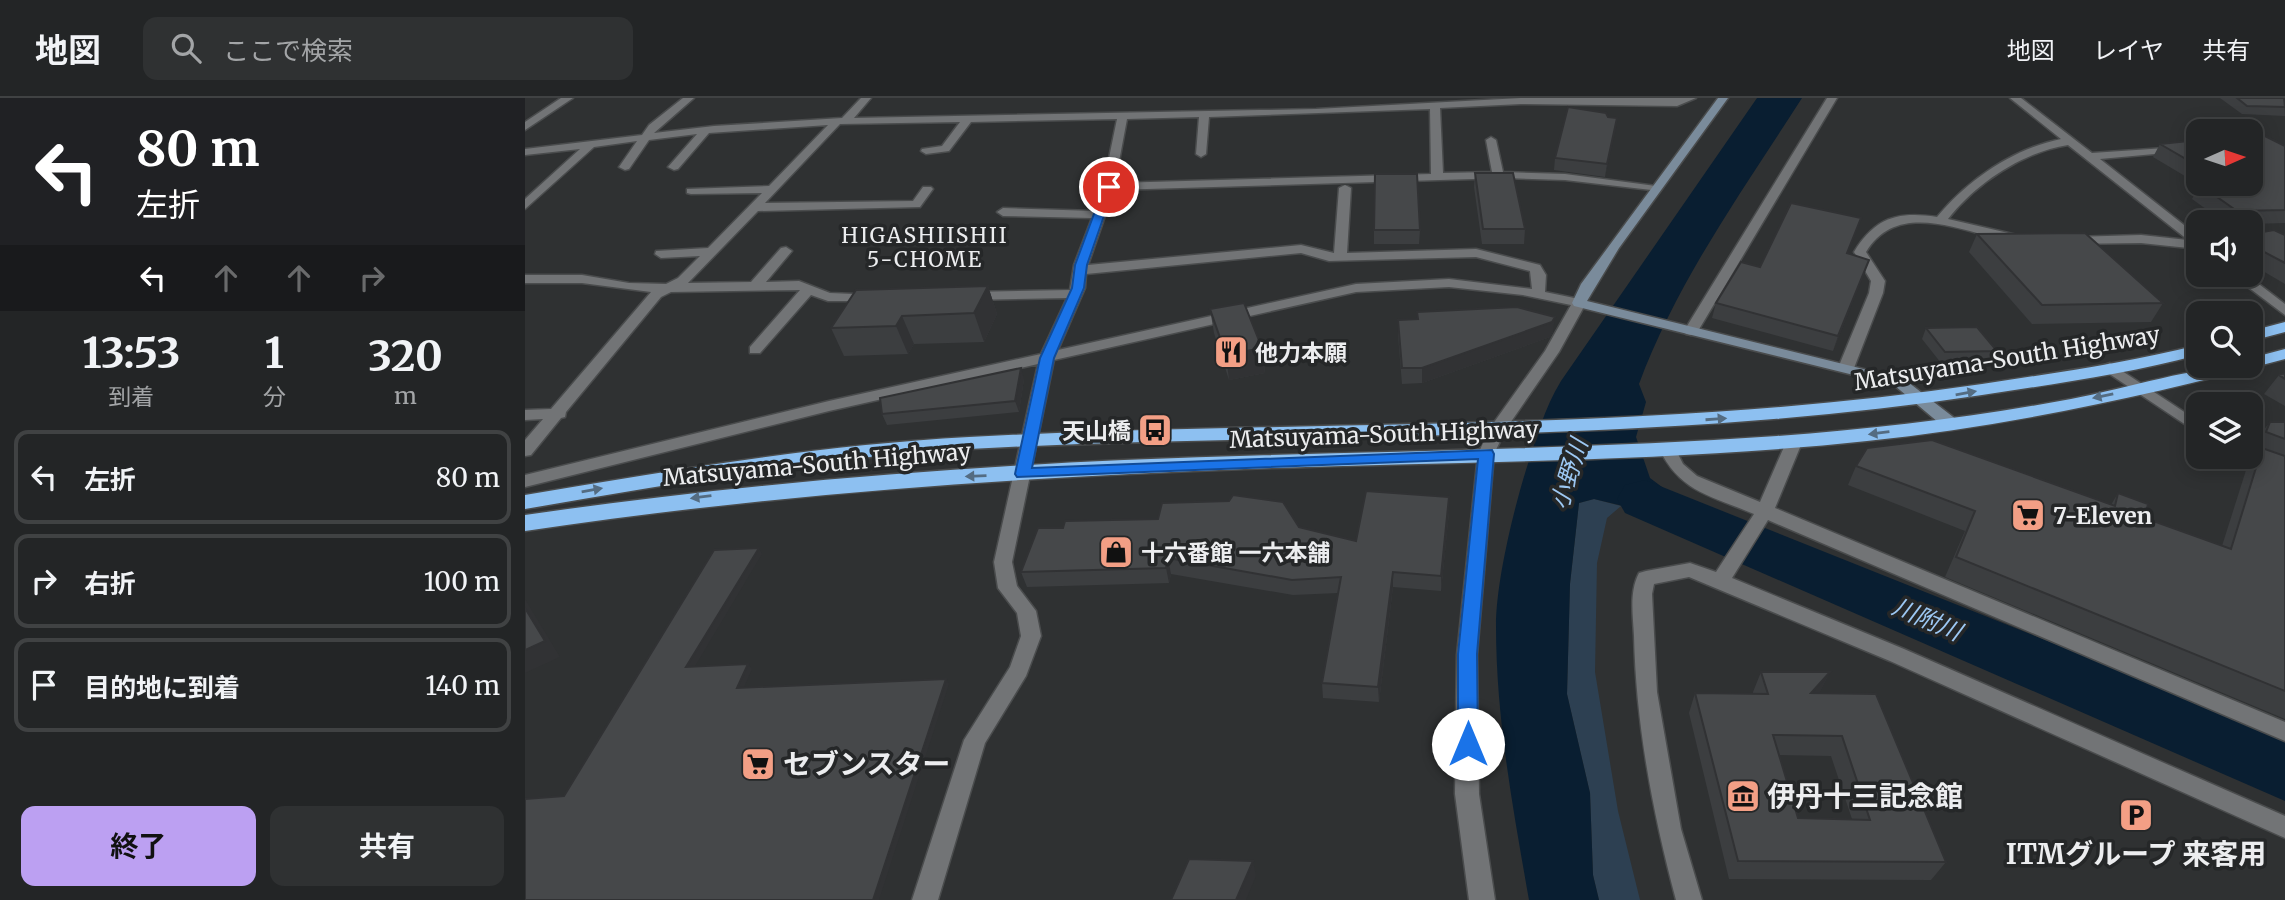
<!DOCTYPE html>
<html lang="ja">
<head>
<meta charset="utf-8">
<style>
	:root { --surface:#232526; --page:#2f3132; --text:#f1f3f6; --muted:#a3a5a7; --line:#404243; --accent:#bca0f2 }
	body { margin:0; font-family:Merriweather,"Noto Sans JP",serif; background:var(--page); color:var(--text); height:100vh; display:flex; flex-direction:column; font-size:26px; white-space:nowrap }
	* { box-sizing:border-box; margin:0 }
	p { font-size:23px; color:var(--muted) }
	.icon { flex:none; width:38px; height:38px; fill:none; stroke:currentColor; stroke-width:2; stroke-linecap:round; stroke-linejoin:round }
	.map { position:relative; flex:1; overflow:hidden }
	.side { display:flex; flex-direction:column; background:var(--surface); width:525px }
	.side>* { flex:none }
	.hud { background:#202124; color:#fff; overflow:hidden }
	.needle { width:46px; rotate:87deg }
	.controls { position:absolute; left:1661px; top:21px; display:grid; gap:14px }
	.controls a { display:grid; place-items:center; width:77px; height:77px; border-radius:14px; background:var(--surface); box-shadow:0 4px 18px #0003,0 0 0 2px var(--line); font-size:35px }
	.pin { position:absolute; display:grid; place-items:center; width:60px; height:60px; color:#fff; margin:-30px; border:4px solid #fff; border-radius:50%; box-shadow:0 2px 7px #0007 }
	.me { position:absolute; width:77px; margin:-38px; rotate:0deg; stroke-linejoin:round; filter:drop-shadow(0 0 5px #0008) }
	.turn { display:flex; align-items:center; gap:24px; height:147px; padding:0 21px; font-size:32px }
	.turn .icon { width:91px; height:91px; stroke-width:2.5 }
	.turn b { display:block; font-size:49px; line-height:60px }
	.lanes { display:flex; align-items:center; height:66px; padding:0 21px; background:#0003; justify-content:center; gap:35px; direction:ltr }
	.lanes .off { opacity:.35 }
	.eta { display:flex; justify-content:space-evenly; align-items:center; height:119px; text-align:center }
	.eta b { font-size:42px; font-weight:700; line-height:49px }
	.action { display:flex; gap:14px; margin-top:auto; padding:14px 21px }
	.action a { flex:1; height:80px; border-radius:14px; background:var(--accent); color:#111; font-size:28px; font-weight:700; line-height:80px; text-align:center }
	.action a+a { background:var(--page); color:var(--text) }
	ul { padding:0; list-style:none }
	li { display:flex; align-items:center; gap:21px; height:94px; margin:0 14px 10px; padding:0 7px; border:4px solid var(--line); border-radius:14px }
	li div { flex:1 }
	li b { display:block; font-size:26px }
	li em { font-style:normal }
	header { display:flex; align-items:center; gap:42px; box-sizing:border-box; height:98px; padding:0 35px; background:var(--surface); border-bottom:2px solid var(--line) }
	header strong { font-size:33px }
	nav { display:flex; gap:38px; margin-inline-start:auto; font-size:24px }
	.search { width:490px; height:63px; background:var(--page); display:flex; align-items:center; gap:18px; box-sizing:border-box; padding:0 24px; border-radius:14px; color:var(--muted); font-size:26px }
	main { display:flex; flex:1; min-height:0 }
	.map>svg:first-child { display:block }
</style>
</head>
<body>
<header>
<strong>地図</strong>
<div class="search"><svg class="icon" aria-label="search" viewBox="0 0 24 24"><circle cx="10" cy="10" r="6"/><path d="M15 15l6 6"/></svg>ここで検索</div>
<nav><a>地図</a><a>レイヤ</a><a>共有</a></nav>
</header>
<main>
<section class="side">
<div class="hud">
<div class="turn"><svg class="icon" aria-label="left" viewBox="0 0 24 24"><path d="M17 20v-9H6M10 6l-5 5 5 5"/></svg><div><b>80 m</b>左折</div></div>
<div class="lanes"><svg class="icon" aria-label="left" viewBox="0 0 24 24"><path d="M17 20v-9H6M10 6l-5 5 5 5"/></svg><svg class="icon off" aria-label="ahead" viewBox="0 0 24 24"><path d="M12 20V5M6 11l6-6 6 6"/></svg><svg class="icon off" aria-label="ahead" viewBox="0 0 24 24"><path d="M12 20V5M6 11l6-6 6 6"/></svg><svg class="icon off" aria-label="right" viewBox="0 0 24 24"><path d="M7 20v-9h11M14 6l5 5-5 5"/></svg></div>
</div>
<div class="eta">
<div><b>13:53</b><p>到着</p></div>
<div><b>1</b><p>分</p></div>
<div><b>320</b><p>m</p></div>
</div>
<ul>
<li><svg class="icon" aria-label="left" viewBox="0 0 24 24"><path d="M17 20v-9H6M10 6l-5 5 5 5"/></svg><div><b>左折</b></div><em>80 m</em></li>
<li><svg class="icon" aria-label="right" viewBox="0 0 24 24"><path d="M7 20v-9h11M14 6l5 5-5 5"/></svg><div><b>右折</b></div><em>100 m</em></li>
<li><svg class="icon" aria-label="arrive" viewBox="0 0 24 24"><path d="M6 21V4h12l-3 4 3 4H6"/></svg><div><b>目的地に到着</b></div><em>140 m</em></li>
</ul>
<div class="action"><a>終了</a><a>共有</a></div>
</section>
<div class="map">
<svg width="1760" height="802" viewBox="0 0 1760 802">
	<rect width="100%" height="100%" fill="#2f3132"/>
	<path fill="#2d4052" d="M1069,401L1096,408L1082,420L1072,465L1070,574L1093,713L1115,802H1074L1068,777L1065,695L1042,596L1045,486L1054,405Z"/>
	<path fill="#091e31" d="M1232,0H1277C1218,92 1152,183 1114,286L1121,304L1111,339L1125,380L1193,431L1069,401L1054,405L1045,486L1042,596L1065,695L1068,777L1074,802H1004C988,711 971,620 971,528C971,485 988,414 1001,372C1011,341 1019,311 1036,283Z"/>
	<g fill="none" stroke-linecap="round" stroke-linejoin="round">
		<path fill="#091e31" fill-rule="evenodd" d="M1120,382L1760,638V703L1100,415L1092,401L1100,387Z"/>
		<g stroke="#4a4c4d" stroke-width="3">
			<path id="street" d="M36,0H48L0,32V24Z
				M158,0H169L129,35L189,28L317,20L336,0H346L329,20L791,11L996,0H1171L1152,8L996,6L915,10L918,75L967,74L961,42L966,39L971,42L978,74L1040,76L1131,88L1135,89V93L1040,82L980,80L589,92L563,167L776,147L809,155L814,90L820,87L826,90L822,155L951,151L1015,167L1021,177L1020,194L1059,202L1061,205L1034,254L981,331L969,356L952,557L954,696L970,802H944L930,696L932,557L953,356L965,330L1020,253L1046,207L998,197L924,189L831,194L529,262L487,464L492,488L511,513L516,538L501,578L460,645L413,802H387L439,642L485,569L496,538L492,515L473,490L469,464L513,266L304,313L0,389V377L304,303L516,256L542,200L445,202L438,198L445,194L545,192L549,167L567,120L478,118L472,114L478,110L569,113L578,89L592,21L446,24L424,53L401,56L396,53L397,51L417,48L435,24L315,26L240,105L388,103L398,89H406L408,91L395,109L233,113L163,185L226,184L256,150L261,149L267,153L241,184L274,183L305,195L352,197V203H303L286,197L235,255H225V249L275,192L146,194L136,199L41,314L40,319L36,320L6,357L0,358V342L18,321L0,322V312L26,311L126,194L57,185H0V177H57L104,185L141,186L153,180L175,158L136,160L130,156L131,153L183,150L237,95L166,96L162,95V91L244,88L303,27L184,35L153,71L149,72L143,69L172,36L124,42L104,71L100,72L94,69L112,43L69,49L0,111V101L55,51L0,57V51L117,37L124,27ZM905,11L906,76L590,85L602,21L674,19L671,56L676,59L681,56L684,19ZM776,155L804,163L951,159L1005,173L1007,191L924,181L831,186L533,252L560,190L561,176Z
				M1302,0H1312L1173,233L1166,237L1161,236L1159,233Z
				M1485,0H1496L1567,55L1655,49L1656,51L1651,54L1575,61L1673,138V151L1616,145L1543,146V140L1547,139L1616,137L1663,142L1543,47C1498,54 1451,85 1423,121L1492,137V143C1482,144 1470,140 1460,137C1418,126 1368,109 1341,154L1360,183L1358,195L1329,270L1326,273H1316L1313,270L1344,195L1346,183L1329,154C1350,120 1372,113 1412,119C1443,82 1487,51 1536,41Z
				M1707,177H1722L1760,206V217Z
				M1585,265L1673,323V335L1580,273L1577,270L1580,267Z
				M1270,337L1278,342L1250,410L1760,624V643L1243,422L1207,480L1379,551L1760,718V740L1365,563L1164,479L1129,486L1127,496L1132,594L1156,731L1177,802H1151C1128,716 1111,628 1109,538C1108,517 1104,494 1114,475L1121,473L1165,465L1191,474L1229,416C1187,398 1154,394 1134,350L1136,346H1148L1158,366L1172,378L1235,404L1262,342Z
				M1726,356L1760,369V381L1712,363L1710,359H1726Z"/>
		</g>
		<g stroke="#4a4c4d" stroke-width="3">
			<path id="secondary" d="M1193,0H1203L1094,150L1062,203L1379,281L1432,322L1434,326L1432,330H1420L1369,287L1049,208L1047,205L1056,186Z"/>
		</g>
		<g stroke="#4a4c4d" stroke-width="3">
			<path id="highway" d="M1760,224V234L1726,243V233Z
				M1673,247V257C1602,276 1529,286 1457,297C1121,348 782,333 444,351C295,359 147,386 0,411V397C147,372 295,347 444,339C782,321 1121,336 1457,286C1529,275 1602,265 1673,247Z
				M1760,251V261C1623,298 1484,328 1342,343C1136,365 925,363 719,371C478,380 239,397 0,433V417C199,388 398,371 599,362C816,353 1035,353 1252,338C1351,331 1449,319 1546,301C1604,290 1668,268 1726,268V260Z"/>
		</g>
		<use href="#street" fill="#727476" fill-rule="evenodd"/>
		<use href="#secondary" fill="#7a8b9b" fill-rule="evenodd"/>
		<use href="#highway" fill="#8dc0f1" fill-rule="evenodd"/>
	</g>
	<path fill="#3c3e40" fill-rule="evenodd" d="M1695,0H1759L1760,18L1717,16Z
		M1083,19L1092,20L1080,79L1029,72L1030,60Z
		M1673,42V86H1726L1760,48V125L1726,126V124H1699L1667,101L1675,87L1628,59L1635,46Z
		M950,75L1000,131L999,146H957L949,89Z
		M849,132H895L894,146H849Z
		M1452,136L1638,205L1626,224L1507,226L1444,154Z
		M1726,136L1760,137V186L1726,166Z
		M1323,156L1344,162L1308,253L1187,220L1191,205L1235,169Z
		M463,188L472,216L459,244L389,246L383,256L319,258L306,230Z
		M685,211L737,250L740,275L704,282L689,235Z
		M873,222L1028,234L1025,239L897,285L877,286L873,237Z
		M1401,230L1472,253L1467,264L1416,265L1397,241Z
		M1760,275V308L1739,296L1754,277Z
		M499,281L494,314L362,327L357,316Z
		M1745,324H1760V621L1420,479L1440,433L1323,387L1331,368L1586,407L1593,395L1620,420L1697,448L1722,369L1732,356L1727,354L1730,343Z
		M924,414L916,493L868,489L854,604L798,600L797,585L813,495L768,497L646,476L644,485L502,489L496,474L774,429L831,443Z
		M1236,574H1305L1294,595L1421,764L1406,782L1204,781L1164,615L1170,595L1228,596V594ZM1254,657L1306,658L1327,721L1273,720Z"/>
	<path fill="#313234" d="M1092,20L1091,31L1080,79L1082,66Z
		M1344,162L1339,176L1308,253L1313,238Z
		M463,188L472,216L459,244L449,215Z
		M377,218L389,246L383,256L371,228Z
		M1030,219L1028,234L1025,239L897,285V270Z
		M737,250L740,275L704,282L701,257Z
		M496,270L499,281L494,314L490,303Z
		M924,399V414L916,493V478Z
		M234,450L237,456L166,575L161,569Z
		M643,460L646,476L644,485L641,470Z
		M868,474V489L854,604L853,589Z
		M0,501L35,559L0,575Z
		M223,566L227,571L216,596L212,590Z
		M1305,574L1295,594L1276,615L1286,595Z
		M421,581L424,586L354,802H348Z
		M728,763L731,778L721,802H711Z"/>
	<path fill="#46484a" stroke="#313234" stroke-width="2" fill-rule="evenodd" d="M1712,0H1759L1760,9L1722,8Z
		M1043,9L1081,15L1083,19L1092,20L1082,66L1030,60Z
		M1736,36L1760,48V112L1712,113L1675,87L1726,86V37Z
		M1673,42V68L1635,46Z
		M950,75H988L1000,131H958Z
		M850,76H892L895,132H849Z
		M1266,105L1336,120L1322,155L1344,162L1313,238L1191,205L1216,164L1235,169Z
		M1749,132L1760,137V165L1726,147V136Z
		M1560,135L1638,205L1517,207L1452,136Z
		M463,188L449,215L377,218L371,228L306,230L331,192Z
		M719,205L737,250L701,257L685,211Z
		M992,209L1030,219L1027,224L897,270H877L873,222L893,221L892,214Z
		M1452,229L1472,253L1420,254L1401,230Z
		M496,270L490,303L357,316L355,300Z
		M1760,275V281L1754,277Z
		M1745,324H1760V341L1741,334Z
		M1407,342L1590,408L1593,395L1623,406L1620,420L1706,451L1737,350L1760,358V593L1431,459L1450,413L1331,368L1342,350Z
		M841,393L924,399L916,478L868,474L853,589L797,585L816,479L767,482L643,460L641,470L496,474L513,430H538L540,423L633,421L637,405L704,403L708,397L758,404L774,429L831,443Z
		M234,450L161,569L223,566L212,590L421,581L348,802H0V701L39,698L189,452Z
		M0,510L20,543L0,552Z
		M1236,574H1305L1286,595L1351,596L1421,764L1213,763L1170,595L1243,596ZM1248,637L1317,638L1345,722L1273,720Z
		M664,761L728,763L711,802H646Z"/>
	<defs><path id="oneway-solid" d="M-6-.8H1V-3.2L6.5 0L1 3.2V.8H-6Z" transform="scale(1.75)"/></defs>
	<g fill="#546c82">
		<use href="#oneway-solid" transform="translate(1441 295) rotate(-10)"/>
		<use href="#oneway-solid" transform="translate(1578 298) rotate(168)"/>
		<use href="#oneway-solid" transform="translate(1191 321) rotate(-4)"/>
		<use href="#oneway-solid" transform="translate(1354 335) rotate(173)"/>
		<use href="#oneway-solid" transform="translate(451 378) rotate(178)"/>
		<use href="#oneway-solid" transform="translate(67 392) rotate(-10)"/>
		<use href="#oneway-solid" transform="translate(176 399) rotate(173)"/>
	</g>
	<path fill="#1a73e8" stroke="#114b97" stroke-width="2" d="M584,86L589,89L562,167L559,190L529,260L507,370L967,352L969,356L952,556L953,646L950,652L943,655L936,652L933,646V556L953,361L492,379L490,376L515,260L547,190L550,167L579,89Z"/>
	<defs>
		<g id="restaurant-square" transform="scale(1.75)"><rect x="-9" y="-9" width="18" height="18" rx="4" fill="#f39f85" stroke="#252728"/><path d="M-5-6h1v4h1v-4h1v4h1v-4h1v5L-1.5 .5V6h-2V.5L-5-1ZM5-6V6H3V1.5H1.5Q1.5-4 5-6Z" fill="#111"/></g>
		<g id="bus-square" transform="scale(1.75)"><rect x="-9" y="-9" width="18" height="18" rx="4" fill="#f39f85" stroke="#252728"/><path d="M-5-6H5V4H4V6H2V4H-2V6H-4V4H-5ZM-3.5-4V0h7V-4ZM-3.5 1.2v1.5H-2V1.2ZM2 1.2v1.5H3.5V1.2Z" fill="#111"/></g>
		<g id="supermarket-square" transform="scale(1.75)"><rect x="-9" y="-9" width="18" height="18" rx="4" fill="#f39f85" stroke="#252728"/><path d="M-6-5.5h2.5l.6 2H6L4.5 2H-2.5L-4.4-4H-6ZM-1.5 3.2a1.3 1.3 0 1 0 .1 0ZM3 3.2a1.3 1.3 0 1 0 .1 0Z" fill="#111"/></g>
		<g id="shop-square" transform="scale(1.75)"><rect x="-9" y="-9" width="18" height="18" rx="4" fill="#f39f85" stroke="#252728"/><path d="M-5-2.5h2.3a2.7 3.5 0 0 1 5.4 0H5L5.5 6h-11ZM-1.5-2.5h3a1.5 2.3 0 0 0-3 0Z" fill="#111"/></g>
		<g id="museum-square" transform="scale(1.75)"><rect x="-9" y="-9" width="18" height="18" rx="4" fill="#f39f85" stroke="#252728"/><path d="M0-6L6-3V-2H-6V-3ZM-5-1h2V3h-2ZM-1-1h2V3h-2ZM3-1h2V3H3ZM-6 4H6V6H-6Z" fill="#111"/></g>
		<g id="parking-square" transform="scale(1.75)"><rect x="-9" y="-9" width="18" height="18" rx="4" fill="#f39f85" stroke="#252728"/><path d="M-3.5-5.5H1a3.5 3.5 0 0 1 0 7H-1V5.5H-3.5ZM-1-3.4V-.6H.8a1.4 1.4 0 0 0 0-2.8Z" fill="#111"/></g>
	</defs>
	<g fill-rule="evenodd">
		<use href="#restaurant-square" x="706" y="254"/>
		<use href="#bus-square" x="630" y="332"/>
		<use href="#supermarket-square" x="1503" y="417"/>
		<use href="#shop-square" x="591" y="454"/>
		<use href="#supermarket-square" x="233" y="666"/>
		<use href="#museum-square" x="1218" y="698"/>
		<use href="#parking-square" x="1611" y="717"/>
	</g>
	<g text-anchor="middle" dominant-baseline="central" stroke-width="7" stroke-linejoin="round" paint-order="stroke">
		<g font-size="21" letter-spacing="2" fill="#ecedef" stroke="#252728">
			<text x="400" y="137">HIGASHIISHII<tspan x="400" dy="24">5-CHOME</tspan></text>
		</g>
		<g font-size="23" font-weight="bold" fill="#ecedef" stroke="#252728" text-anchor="start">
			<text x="730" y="254">他力本願</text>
			<text x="606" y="332" text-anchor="end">天山橋</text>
			<text x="1528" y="417">7-Eleven</text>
			<text x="616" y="454">十六番館 一六本舗</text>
		</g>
		<g font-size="23" fill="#ecedef" stroke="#252728">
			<text transform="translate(1482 260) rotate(-9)">Matsuyama-South Highway</text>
			<text transform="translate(859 336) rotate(-2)">Matsuyama-South Highway</text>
			<text transform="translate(292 366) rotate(-5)">Matsuyama-South Highway</text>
		</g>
		<g font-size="24" font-style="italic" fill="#9dc8f3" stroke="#252728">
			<text transform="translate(1044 376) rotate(-73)">小野川</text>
			<text transform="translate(1402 521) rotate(23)">川附川</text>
		</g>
		<g font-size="28" font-weight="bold" fill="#ecedef" stroke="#252728" text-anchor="start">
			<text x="258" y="666">セブンスター</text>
			<text x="1242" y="698">伊丹十三記念館</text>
			<text x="1611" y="756" text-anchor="middle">ITMグループ 来客用</text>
		</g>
	</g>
</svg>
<div class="controls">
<a><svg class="needle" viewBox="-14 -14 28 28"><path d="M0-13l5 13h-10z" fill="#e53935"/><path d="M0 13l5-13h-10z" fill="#a3a5a7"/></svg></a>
<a><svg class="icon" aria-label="sound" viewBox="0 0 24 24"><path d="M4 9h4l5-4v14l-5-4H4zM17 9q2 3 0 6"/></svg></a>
<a><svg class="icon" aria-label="search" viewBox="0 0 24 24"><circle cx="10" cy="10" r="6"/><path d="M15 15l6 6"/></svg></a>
<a><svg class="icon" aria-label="layers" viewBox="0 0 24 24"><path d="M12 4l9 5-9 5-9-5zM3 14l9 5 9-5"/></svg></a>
</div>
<div class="pin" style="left:584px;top:89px;background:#d93025"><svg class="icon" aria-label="arrive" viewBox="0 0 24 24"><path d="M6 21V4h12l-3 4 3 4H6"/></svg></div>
<svg class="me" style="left:943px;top:646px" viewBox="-20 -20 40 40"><circle r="19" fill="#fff"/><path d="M0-13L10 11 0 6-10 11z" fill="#1a73e8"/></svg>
</div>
</main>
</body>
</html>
